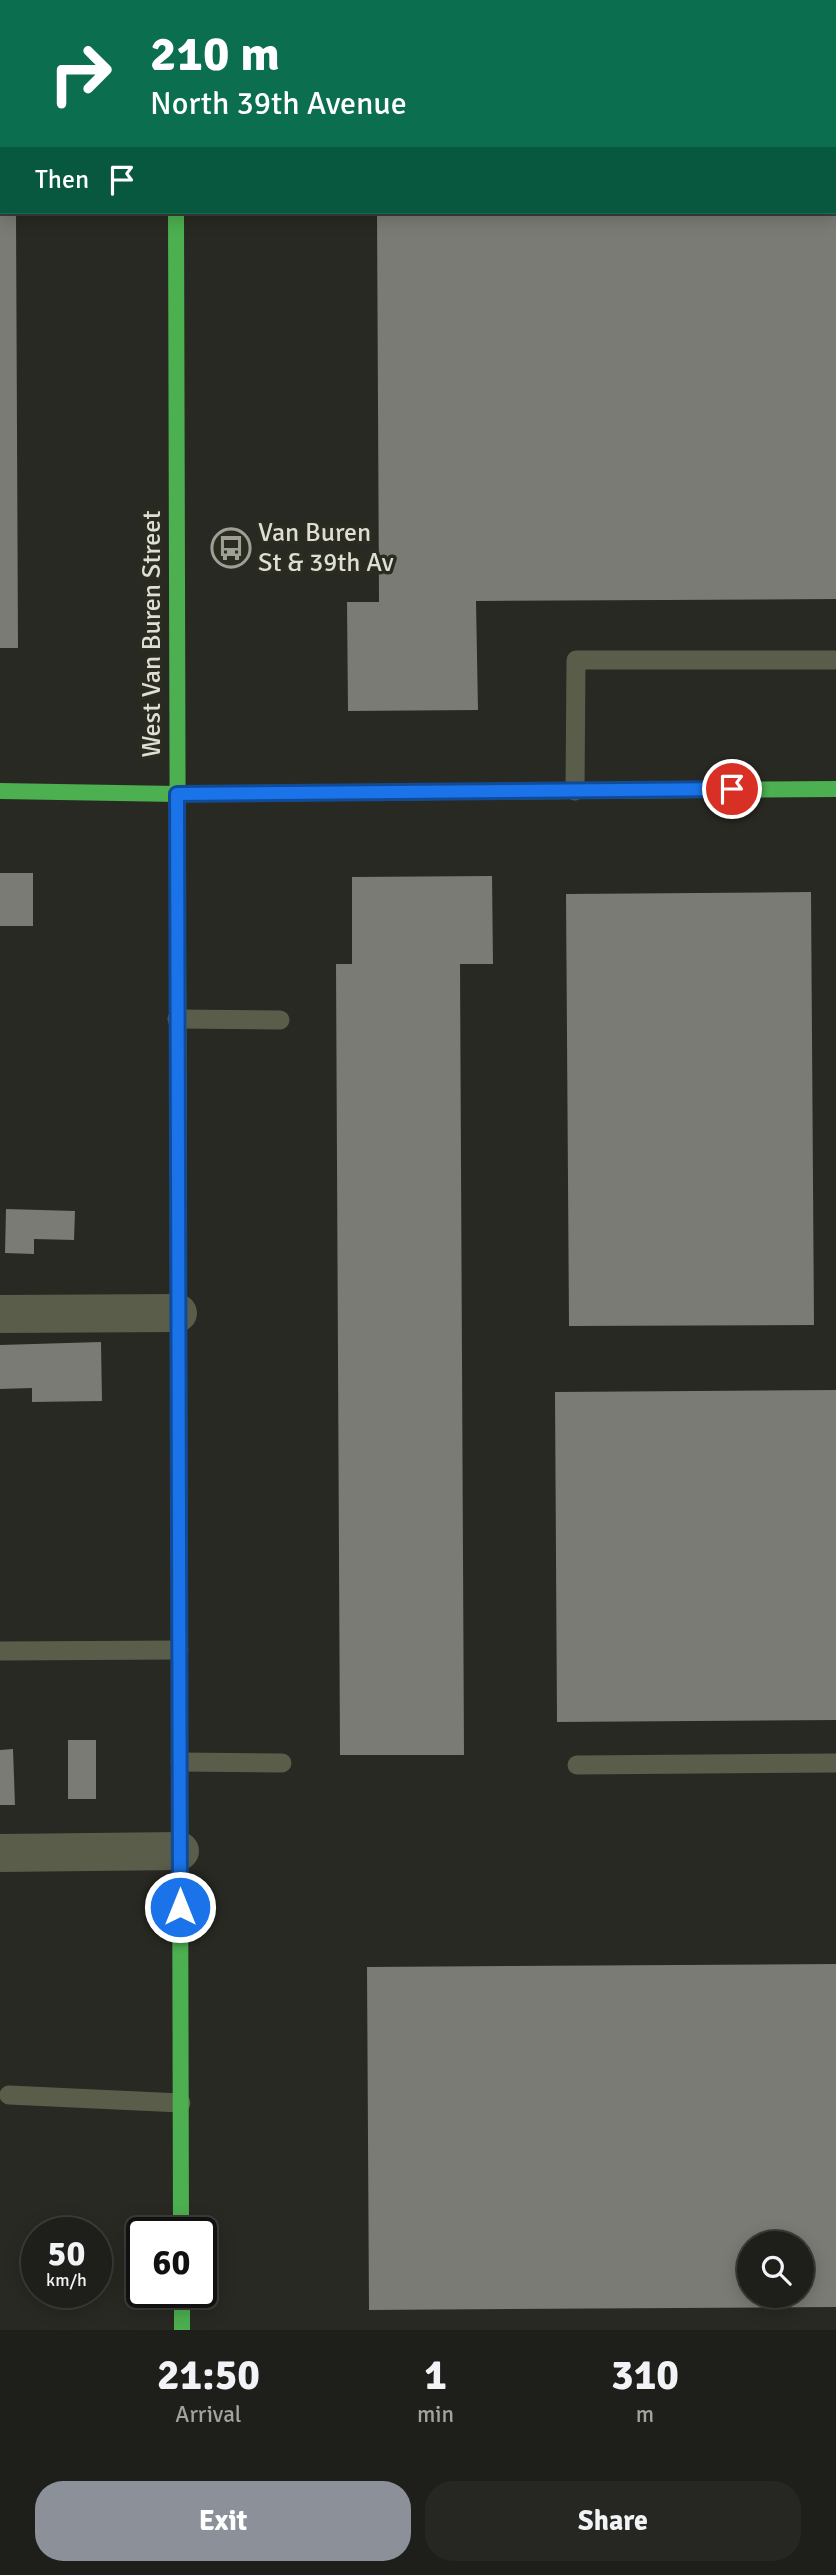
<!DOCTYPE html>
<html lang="en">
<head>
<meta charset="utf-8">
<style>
	:root { --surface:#1e1f1a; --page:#262723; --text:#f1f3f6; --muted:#a1a2a2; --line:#3c3d39; --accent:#8c9099 }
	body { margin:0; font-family:Signika,sans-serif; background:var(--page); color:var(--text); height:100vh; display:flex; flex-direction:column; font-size:26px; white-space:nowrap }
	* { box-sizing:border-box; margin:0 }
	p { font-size:23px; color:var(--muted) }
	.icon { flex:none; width:38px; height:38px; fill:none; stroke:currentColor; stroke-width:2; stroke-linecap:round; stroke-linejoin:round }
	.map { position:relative; height:2330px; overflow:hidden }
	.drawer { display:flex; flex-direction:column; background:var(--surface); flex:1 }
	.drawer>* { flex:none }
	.hud { position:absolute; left:0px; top:0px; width:836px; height:214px; box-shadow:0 4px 18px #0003,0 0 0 2px var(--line); background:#0b6e4f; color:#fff; overflow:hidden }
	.fabs { position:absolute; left:737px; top:2231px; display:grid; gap:14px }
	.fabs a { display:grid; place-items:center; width:77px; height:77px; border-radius:50%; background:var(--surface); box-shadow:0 4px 18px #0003,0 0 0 2px var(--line); font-size:35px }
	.speed { position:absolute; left:21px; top:2217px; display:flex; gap:14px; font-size:35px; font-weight:700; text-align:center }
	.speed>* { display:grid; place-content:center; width:91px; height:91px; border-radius:50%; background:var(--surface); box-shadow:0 4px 18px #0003,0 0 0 2px var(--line); line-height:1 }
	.speed small { font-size:18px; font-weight:400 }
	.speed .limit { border:4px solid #111; border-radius:10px; background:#fff; color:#111 }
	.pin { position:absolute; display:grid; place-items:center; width:60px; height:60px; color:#fff; margin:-30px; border:4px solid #fff; border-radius:50%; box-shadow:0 2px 7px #0007 }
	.me { position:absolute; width:77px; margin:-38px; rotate:0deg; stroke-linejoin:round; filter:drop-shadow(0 0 5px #0008) }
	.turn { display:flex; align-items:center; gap:24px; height:147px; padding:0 35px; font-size:32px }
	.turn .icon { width:91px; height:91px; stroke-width:2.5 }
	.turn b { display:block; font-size:49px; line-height:60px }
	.then { display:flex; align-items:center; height:66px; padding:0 35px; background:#0003; gap:14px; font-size:26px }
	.eta { display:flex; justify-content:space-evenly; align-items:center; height:119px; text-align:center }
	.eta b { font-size:42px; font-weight:700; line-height:49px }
	.cta { display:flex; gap:14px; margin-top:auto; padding:14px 35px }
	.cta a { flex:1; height:80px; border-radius:28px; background:var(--accent); color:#fff; font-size:28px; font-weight:700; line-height:80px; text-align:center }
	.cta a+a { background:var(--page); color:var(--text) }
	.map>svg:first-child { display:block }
</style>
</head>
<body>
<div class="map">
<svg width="836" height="2330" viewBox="0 0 836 2330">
	<rect width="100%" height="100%" fill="#282922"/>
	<path fill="#7a7b74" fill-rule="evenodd" d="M0,212H16L18,648H0Z
		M377,212H836V599L476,601L478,710L348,711L347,602H379Z
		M227,533H234V553H227Z
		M0,873H33V926H0Z
		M492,876L493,964H460L464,1755H340L336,964H352V877Z
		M811,892L814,1325L569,1326L566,894Z
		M6,1209L75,1211L74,1240L34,1239V1254L5,1253Z
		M101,1342L102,1401L32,1402V1388L0,1389V1345Z
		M836,1390V1720L557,1722L555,1392Z
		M68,1740H96V1799H68Z
		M13,1749L15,1805H0V1750Z
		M836,1964V2307L369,2310L367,1967ZM749,2244H802V2296H749Z"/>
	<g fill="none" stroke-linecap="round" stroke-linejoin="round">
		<path stroke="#5b5d4b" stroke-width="19" d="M575,791L576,660H836
			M177,1019L280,1020
			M0,1651L179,1650
			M180,1762L282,1763
			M577,1765L836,1763
			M9,2095L181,2103"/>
		<path stroke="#5b5d4b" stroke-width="38" d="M0,1314L178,1313
			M0,1853L180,1851"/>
		<path stroke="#4caf50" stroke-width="16" d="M175,0V2
			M176,212L178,945
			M0,791L177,794L836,789
			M179,1383L181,2233
			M182,2292V2330"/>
		<path stroke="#ffc107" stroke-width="16" d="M178,945L179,1383"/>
	</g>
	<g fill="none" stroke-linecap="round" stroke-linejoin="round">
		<g stroke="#114b97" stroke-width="18">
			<path id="route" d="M180,1907L177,794L732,789"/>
		</g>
		<use href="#route" stroke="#1a73e8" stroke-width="12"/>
	</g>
	<defs>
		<g id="bus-ring" transform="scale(2.0125)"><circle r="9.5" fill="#2b2c1f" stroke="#9e9f96" stroke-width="1.5"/><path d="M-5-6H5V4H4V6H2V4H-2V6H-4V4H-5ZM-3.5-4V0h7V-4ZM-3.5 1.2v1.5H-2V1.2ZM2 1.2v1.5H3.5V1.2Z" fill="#9e9f96"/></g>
	</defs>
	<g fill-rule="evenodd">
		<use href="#bus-ring" x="231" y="548"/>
	</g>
	<g text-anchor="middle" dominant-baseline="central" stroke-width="7" stroke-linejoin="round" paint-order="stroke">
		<g font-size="26" fill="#ddded5" stroke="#2b2c1f" text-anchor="start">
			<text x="258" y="533">Van Buren<tspan x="258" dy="30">St &amp; 39th Av</tspan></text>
		</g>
		<g font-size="26" fill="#ddded5" stroke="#2b2c1f">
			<text transform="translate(152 634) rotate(-90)">West Van Buren Street</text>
		</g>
	</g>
</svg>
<div class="fabs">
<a><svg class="icon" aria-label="search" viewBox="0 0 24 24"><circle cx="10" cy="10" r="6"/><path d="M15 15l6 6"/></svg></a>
</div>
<div class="speed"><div>50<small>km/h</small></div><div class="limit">60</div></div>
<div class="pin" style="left:732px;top:789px;background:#d93025"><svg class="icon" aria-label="arrive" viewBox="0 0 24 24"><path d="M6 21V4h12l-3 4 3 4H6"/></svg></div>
<svg class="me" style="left:180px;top:1907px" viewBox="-20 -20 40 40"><circle r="17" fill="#1a73e8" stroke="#fff" stroke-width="3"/><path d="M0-11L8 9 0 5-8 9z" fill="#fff"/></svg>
<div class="hud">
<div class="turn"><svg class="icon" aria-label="right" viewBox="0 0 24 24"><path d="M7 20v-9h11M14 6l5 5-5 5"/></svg><div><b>210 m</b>North 39th Avenue</div></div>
<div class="then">Then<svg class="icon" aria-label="arrive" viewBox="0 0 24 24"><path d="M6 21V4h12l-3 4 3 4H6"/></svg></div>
</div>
</div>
<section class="drawer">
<div class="eta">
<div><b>21:50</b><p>Arrival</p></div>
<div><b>1</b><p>min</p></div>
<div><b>310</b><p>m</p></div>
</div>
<div class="cta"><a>Exit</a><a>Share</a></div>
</section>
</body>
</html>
